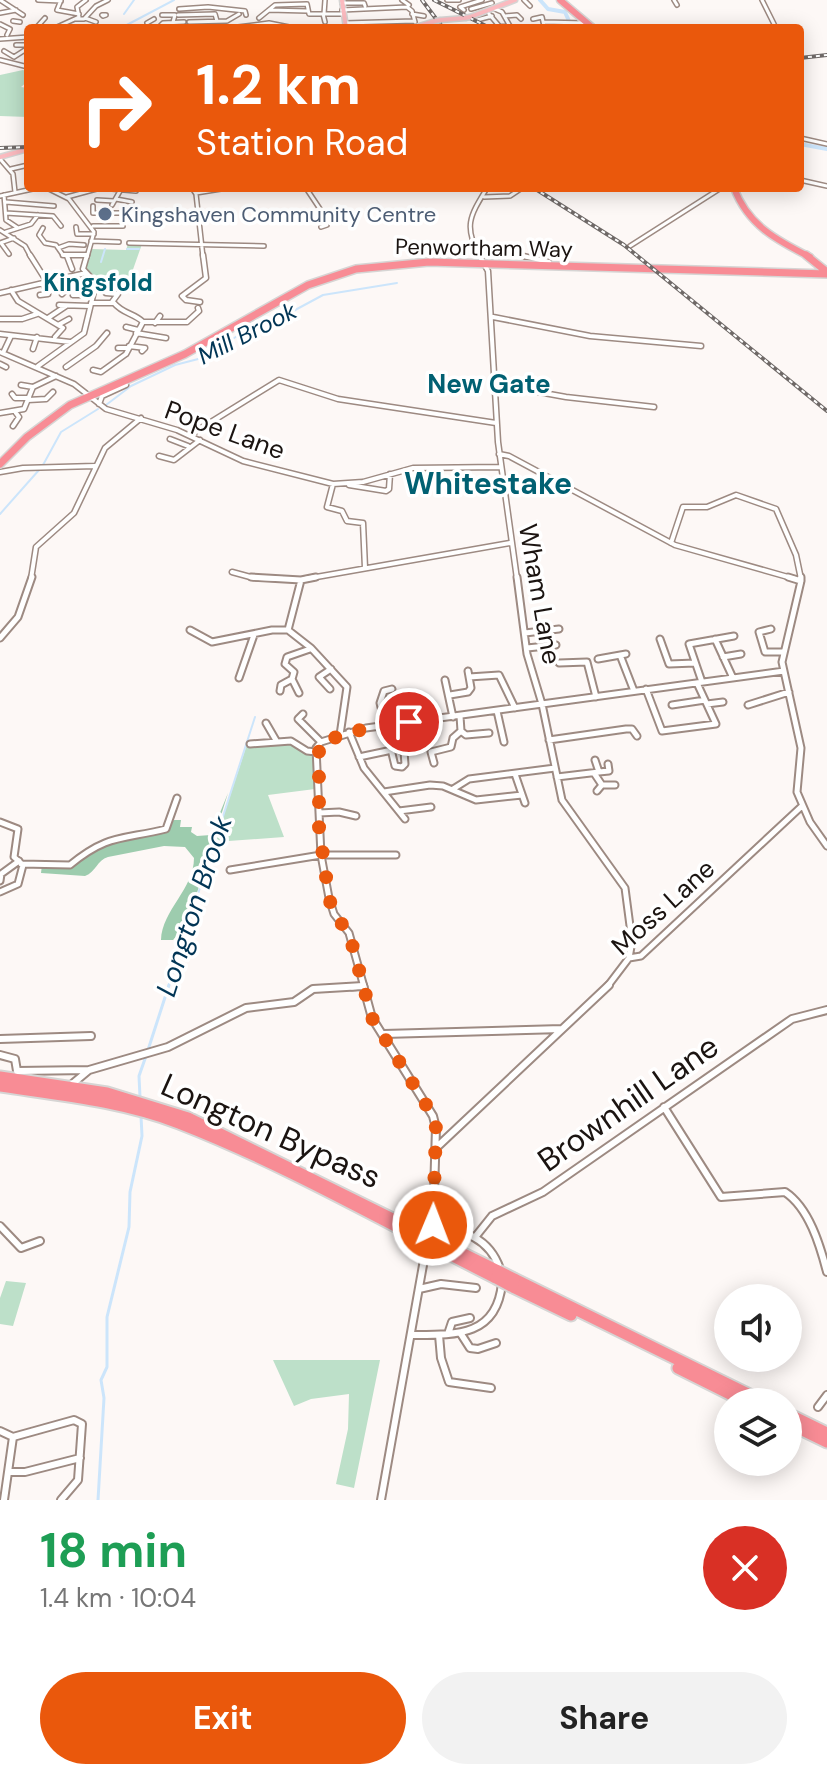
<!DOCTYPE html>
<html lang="en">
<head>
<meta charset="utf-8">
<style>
	:root { --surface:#fff; --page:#f2f2f2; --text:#222; --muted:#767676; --accent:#ea580c }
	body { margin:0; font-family:"DM Sans",sans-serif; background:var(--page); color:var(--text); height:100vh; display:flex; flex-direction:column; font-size:30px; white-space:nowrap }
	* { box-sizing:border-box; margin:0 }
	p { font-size:26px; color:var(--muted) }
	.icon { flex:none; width:44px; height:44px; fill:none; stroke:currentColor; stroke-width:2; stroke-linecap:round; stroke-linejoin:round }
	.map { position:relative; height:1500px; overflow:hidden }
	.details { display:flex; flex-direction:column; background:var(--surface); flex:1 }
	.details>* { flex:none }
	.guide { position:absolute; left:24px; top:24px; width:780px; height:168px; border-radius:8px; box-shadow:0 4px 20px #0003; background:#ea580c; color:#fff; overflow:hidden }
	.buttons { position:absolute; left:714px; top:1284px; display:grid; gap:16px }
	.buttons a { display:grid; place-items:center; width:88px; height:88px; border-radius:50%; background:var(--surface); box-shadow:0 4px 20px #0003; font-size:40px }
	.pin { position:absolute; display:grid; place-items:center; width:68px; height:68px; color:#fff; margin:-34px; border:4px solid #fff; border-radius:50%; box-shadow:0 2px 8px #0007 }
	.me { position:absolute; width:88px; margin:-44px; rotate:1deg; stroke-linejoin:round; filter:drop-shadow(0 0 6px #0008) }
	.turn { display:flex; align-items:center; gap:28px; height:168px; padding:0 40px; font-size:36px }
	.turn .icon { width:104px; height:104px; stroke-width:2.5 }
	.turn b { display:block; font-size:56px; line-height:68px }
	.round { display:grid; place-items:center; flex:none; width:84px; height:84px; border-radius:42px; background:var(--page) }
	.head { display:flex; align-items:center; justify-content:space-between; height:136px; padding:0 40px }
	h1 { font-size:48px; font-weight:700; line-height:60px; color:#1e9e55 }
	.cta { display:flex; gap:16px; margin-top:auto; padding:16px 40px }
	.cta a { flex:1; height:92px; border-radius:48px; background:var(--accent); color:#fff; font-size:32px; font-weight:700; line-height:92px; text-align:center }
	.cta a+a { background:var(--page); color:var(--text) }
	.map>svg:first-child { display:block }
</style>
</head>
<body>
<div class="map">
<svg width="827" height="1500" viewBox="0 0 827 1500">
	<rect width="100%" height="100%" fill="#fdf8f6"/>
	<path fill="#bde0c9" d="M23,70L28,72V81L21,87L28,88V117L0,116V75Z
		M128,244H142L130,278H123L122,283L98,282L85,270L91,249L126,250Z
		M291,741L313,755L315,789L268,795L284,837L215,842L246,747Z
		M6,1281L26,1283L13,1326L0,1324V1298Z
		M273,1360H380L354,1488L336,1484L348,1429L349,1394L311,1399L294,1406Z"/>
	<path fill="#9dccae" d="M228,793L187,925L173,940H161C162,910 194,889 194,858L185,847L164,846L108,857C97,860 96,872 85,876L41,873L42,865L69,866L84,853L129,836L164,831L174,820H181L180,827H192L191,832L197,836L211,835Z"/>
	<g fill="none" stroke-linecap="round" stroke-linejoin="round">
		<path stroke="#cce5fb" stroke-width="2" d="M124,14L134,0
			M121,28L174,0
			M127,249H139
			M101,262L105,249
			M106,405L131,386L175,365L202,358L255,325L284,316L323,295L397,283
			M43,465L61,432L98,409
			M0,514L39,470
			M168,987L255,717"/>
		<path stroke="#cce5fb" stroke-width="3" d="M148,1050L169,985
			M140,1097L139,1076L146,1056
			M98,1500L104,1398L101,1380L107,1367V1317L129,1227L130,1192L142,1136L141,1116"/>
		<path stroke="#cce5fb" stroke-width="4" d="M540,0L548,9L565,12L572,28
			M800,144L827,149"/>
		<g stroke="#9d8a82" stroke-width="6">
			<path id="minor-far3" d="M0,0L23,15
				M38,0L61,1
				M61,0L57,10L79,14
				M402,0L409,5L407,7L412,11L415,22
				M447,0H459
				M524,0L530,6
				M674,0L677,5
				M762,0L776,28
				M342,3H364L365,6
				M179,9L208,7L245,11L246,15
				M471,9L492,3
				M495,9L502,12L511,28
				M269,10L307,11
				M342,10L407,7
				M464,10L460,7L482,0
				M0,13L16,10
				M323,14L325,22
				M324,14L325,0
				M412,14L424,16
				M489,14L500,27
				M102,15H106L103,16Z
				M162,15H175L173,22
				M178,15L215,14L217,21
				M505,16L517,15L521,19
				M85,18L96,22
				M259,18L275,5L307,4L309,14H342
				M76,19H84L96,6L108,0
				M533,19L542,17L544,26
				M477,20L492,16
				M13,21L20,22
				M189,22L227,21L239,14
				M543,22L586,23
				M147,23L154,19
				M345,23L414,21
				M0,24L10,29L7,35
				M259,27L272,28
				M494,27L510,26
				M36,28L45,18
				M55,28L79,17L77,7L86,0
				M158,28L163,23L184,22
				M230,28L269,23L294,28
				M400,28L403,26
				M0,39L28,37
				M16,45H28
				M4,51L14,57L28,48
				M0,60L28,67
				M800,138L827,144
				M0,159L13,174L15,192
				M11,169L28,165
				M800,180L827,186
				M47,188L69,199L94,232L87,257
				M100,188L136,191
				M192,188L196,194L203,257
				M306,188L326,218L327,225L321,227
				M196,193L227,188
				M4,195L6,220L18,228
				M0,196L37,188
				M67,197L100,188
				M484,197L510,196L522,188
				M116,199L132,202
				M97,200L114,201
				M6,202L54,206
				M112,205L120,191
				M93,206V213H127
				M6,213L53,216L61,226
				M93,226H123
				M76,227L77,234H94
				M43,228L39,235L45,243L56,245L63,255H87
				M0,230L25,246L31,257
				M6,232L31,224L38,215
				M91,241L119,242
				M0,243L14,238
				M1,243L9,254
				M129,243L264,246
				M472,243L527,257
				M630,246L721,188
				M58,248L69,244L84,245
				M480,257C463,226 470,216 487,188"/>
		</g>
		<g stroke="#9d8a82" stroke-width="7">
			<path id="minor-far2" d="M30,255L47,282
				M63,255H87
				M479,255L488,271L498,442L517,579
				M519,255L549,262
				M67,256L72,269
				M11,290L18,301L63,328L55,337
				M0,293L86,273
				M106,293L118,294L112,302
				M62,294L68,288L75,289L73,295H93
				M40,295L48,294L43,283
				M200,302L186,300L182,296L206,278L203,255
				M91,303H114C123,314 134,313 143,322L126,354L101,372L93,370
				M59,305L90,306
				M493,317L590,336L701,346
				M48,318L66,306
				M0,319H22L37,314
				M143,322H187L199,311L198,308
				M155,323L160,316
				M58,325L69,319
				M126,327L138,330
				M136,333L166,338
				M0,334L70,342
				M129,346L145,348L142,351
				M118,348H128
				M33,349L37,337
				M0,352L74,384L106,409L177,430L243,461L333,484L363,482L413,468L500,467
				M3,353L11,336
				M0,364L6,367
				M38,366L84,333L96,283L83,269L87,255
				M66,367L96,346L107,333
				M494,384L566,397L654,407
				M21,385L33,387
				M12,394L15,398H27
				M28,400L46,399L53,392
				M99,404L102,396L126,385
				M0,413L24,409L33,387L56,376
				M13,426L19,417L16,413
				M190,435L279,380L338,399L496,423
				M170,439L188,446
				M499,454L509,456L675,545L795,579
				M159,456L174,460L200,440
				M0,472L23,468L95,466
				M333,484L327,507L342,511L347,521L363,523L365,568
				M349,485L386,491L389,489L390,474
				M671,543L683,507H707L736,495L776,509L796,555L801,579
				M232,572L254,578L284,579
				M31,579L36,547L74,513L105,448L141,418
				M305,579L510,543"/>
		</g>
		<g stroke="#9d8a82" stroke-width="9">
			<path id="minor-far1" d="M251,577L301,580L316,577
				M517,577L527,654L542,704L562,800L625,888L632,941L629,958L607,987
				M788,577L801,581L782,662L801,748L797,792L810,822L827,846
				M801,577V581
				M301,580L288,630L311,648L347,687L340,735
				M771,629L759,632L765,652H782
				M190,630L212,642L272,630H288
				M525,633L559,629
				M0,638L18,617L32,577
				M660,639L669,664L695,663
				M715,639L733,678
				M527,648L556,645
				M620,655L634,691
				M723,657L741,654
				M598,659L626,654
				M559,663L587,662L596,697
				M469,677L499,675L515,708
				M239,678L254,635
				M445,680L453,717
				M702,682L689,644L734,636
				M330,689L319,677L331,669
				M392,689L384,691L380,703L395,766L402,767L405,764L404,752L392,746
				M646,689L662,731L716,724L697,683
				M280,691L281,685L292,679
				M299,693L292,679L294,672L285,664L287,657L310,649
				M450,695L468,692L471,688L468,671
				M707,704L723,702
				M672,705L705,700
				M748,705L789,692
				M497,711L504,742
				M303,714L298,719L321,742
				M266,723L277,742
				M461,731L466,735L489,733
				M349,732L364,768L405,819
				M549,740L626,729H632L637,736
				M321,742L316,748L321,855L329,898L334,914L349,933L364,987
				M321,742L366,728L784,671
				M250,744L291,741L307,751L316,752
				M359,757L392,750
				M434,763L431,752L451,747L453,738L461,731L460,716
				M599,772L609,771L608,764
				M594,773L602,785H615
				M515,774L525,803
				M557,777L599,772L595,760
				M453,789L469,779L555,768
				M597,791L602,785
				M384,792L430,785L443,786L476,800L522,795
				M399,811L431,807
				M319,813L339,812L356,816
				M0,822L18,829L14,857L23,865L18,884L0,892
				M21,864L70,865C108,834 121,840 166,829L177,798
				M230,870L321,855H396
				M0,881L1,874L19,861
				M629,958L641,956L802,806
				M352,987L363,986"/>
		</g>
		<g stroke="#9d8a82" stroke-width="10">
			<path id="minor" d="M363,985L372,1018L433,1116L436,1128L433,1225C464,1231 489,1237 500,1269
				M384,1034L562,1029
				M0,1039L91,1036
				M0,1055L15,1059L17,1071L89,1070
				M71,1085L89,1070L168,1047L246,1008L294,1002L313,989L363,986
				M664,1107L721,1197L785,1192C809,1208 820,1245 827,1272
				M436,1148L609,985
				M0,1226L21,1248L40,1241
				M476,1236L492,1216L543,1192L792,1019L827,1010
				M419,1289L441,1284L476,1288
				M448,1334L452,1322L470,1318
				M461,1334L470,1348L478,1349L496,1343
				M411,1335C455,1335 497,1337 502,1283
				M439,1335L441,1358L449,1382L491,1388
				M818,1407L827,1395
				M0,1431L13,1437
				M13,1437L74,1420L82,1424L78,1480L61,1500
				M8,1472H25L80,1458
				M4,1500L13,1437
				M381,1500L425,1254"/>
		</g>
		<g stroke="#d6d5d4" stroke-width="7">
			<path id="major" d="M342,0L346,28
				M470,17L515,0
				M441,20L465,18
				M413,28L435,21
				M0,157L28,149"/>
		</g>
		<g stroke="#d6d5d4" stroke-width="9">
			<path id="highway-far2" d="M560,0L593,28
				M734,188C748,225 776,240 810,257"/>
		</g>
		<g stroke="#d6d5d4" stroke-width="10">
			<path id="highway-far1" d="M806,255L827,272
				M0,464L27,437L70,405L185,354L308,285L356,269L429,262L827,274"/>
		</g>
		<g stroke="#d6d5d4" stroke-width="15">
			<path id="highway" d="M0,1077L107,1093L188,1118L498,1271
				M0,1086C60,1095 122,1101 179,1123C287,1165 392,1226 496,1278
				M420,1229L433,1225L440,1240
				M514,1279L764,1402
				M513,1287L571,1315
				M678,1368L746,1402
				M788,1414L827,1433
				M788,1423L827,1442"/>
		</g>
		<use href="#minor-far3" stroke="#fff" stroke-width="3"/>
		<use href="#minor-far2" stroke="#fff" stroke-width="4"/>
		<use href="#minor-far1" stroke="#fff" stroke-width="5"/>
		<use href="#minor" stroke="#fff" stroke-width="6"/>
		<use href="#major" stroke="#fbbabf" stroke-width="4"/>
		<use href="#highway-far2" stroke="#f88c95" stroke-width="6"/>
		<use href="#highway-far1" stroke="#f88c95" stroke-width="7"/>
		<use href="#highway" stroke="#f88c95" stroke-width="11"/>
		<g stroke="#6f6967" stroke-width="4">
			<path id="rail" d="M422,0L443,28
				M434,0L490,28
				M800,58L827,55
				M0,148L28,147
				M534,188L624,245L827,411"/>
		</g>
		<use href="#rail" stroke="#fff" stroke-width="2" stroke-dasharray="4" stroke-linecap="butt"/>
		<g stroke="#d6d5d4" stroke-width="7" stroke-linecap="butt">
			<path id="major-bridge" d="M465,18L470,17
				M435,21L441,20"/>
		</g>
		<g stroke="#d6d5d4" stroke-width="15" stroke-linecap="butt">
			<path id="highway-bridge" d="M498,1271L514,1279
				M496,1278L513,1287"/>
		</g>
		<use href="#major-bridge" stroke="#fbbabf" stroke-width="4"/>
		<use href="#highway-bridge" stroke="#f88c95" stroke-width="11"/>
	</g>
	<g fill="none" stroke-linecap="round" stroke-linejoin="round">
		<path stroke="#ea580c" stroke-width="14" stroke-dasharray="0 25.2" d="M409,722L349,732L319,744V827L329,898L334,914L349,933L372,1018L433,1116L436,1128L433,1225"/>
	</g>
	<circle fill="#5c6f8a" stroke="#fff" stroke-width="3" cx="105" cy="214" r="8"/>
	<g text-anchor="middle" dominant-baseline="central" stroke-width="7" stroke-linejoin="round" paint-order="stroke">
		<g font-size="22" fill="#4e5e75" stroke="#fff" text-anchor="start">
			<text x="121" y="214">Kingshaven Community Centre</text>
		</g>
		<g font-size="22" fill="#1b1411" stroke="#fff">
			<text transform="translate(484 248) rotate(1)">Penwortham Way</text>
		</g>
		<g font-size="24" font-weight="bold" fill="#016072" stroke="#fff">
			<text x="98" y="282">Kingsfold</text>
		</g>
		<g font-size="24" font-style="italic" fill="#013555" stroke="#fff">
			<text transform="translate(247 333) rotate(-27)">Mill Brook</text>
		</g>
		<g font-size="26" font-weight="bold" fill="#016072" stroke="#fff">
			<text x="489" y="384">New Gate</text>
		</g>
		<g font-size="26" fill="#1b1411" stroke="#fff">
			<text transform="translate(225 430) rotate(20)">Pope Lane</text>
			<text transform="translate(540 594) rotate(80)">Wham Lane</text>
			<text transform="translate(663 907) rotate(-42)">Moss Lane</text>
		</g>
		<g font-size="28" font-style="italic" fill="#013555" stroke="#fff">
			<text transform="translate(194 906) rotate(-72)">Longton Brook</text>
		</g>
		<g font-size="30" font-weight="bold" fill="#016072" stroke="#fff">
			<text x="488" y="483">Whitestake</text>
		</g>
		<g font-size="32" fill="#1b1411" stroke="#fff">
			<text transform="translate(628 1103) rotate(-35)">Brownhill Lane</text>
			<text transform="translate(271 1131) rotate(24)">Longton Bypass</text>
		</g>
	</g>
</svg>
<div class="buttons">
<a><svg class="icon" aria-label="sound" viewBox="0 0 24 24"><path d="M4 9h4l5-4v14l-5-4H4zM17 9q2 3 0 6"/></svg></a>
<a><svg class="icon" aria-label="layers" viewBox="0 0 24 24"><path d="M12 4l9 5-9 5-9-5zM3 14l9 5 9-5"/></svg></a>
</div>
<div class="pin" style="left:409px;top:722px;background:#d93025"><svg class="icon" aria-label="arrive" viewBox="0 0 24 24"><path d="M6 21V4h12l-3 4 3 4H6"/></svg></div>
<svg class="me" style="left:433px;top:1225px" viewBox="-20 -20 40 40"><circle r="17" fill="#ea580c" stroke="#fff" stroke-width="3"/><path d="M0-11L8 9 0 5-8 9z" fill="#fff"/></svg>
<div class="guide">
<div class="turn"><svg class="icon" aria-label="right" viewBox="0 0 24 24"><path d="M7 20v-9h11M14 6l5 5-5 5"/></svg><div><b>1.2 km</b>Station Road</div></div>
</div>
</div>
<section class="details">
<div class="head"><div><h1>18 min</h1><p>1.4 km · 10:04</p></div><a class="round" style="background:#d93025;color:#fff"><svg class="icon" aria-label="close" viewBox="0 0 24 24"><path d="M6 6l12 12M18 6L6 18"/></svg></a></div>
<div class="cta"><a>Exit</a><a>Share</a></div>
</section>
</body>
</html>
